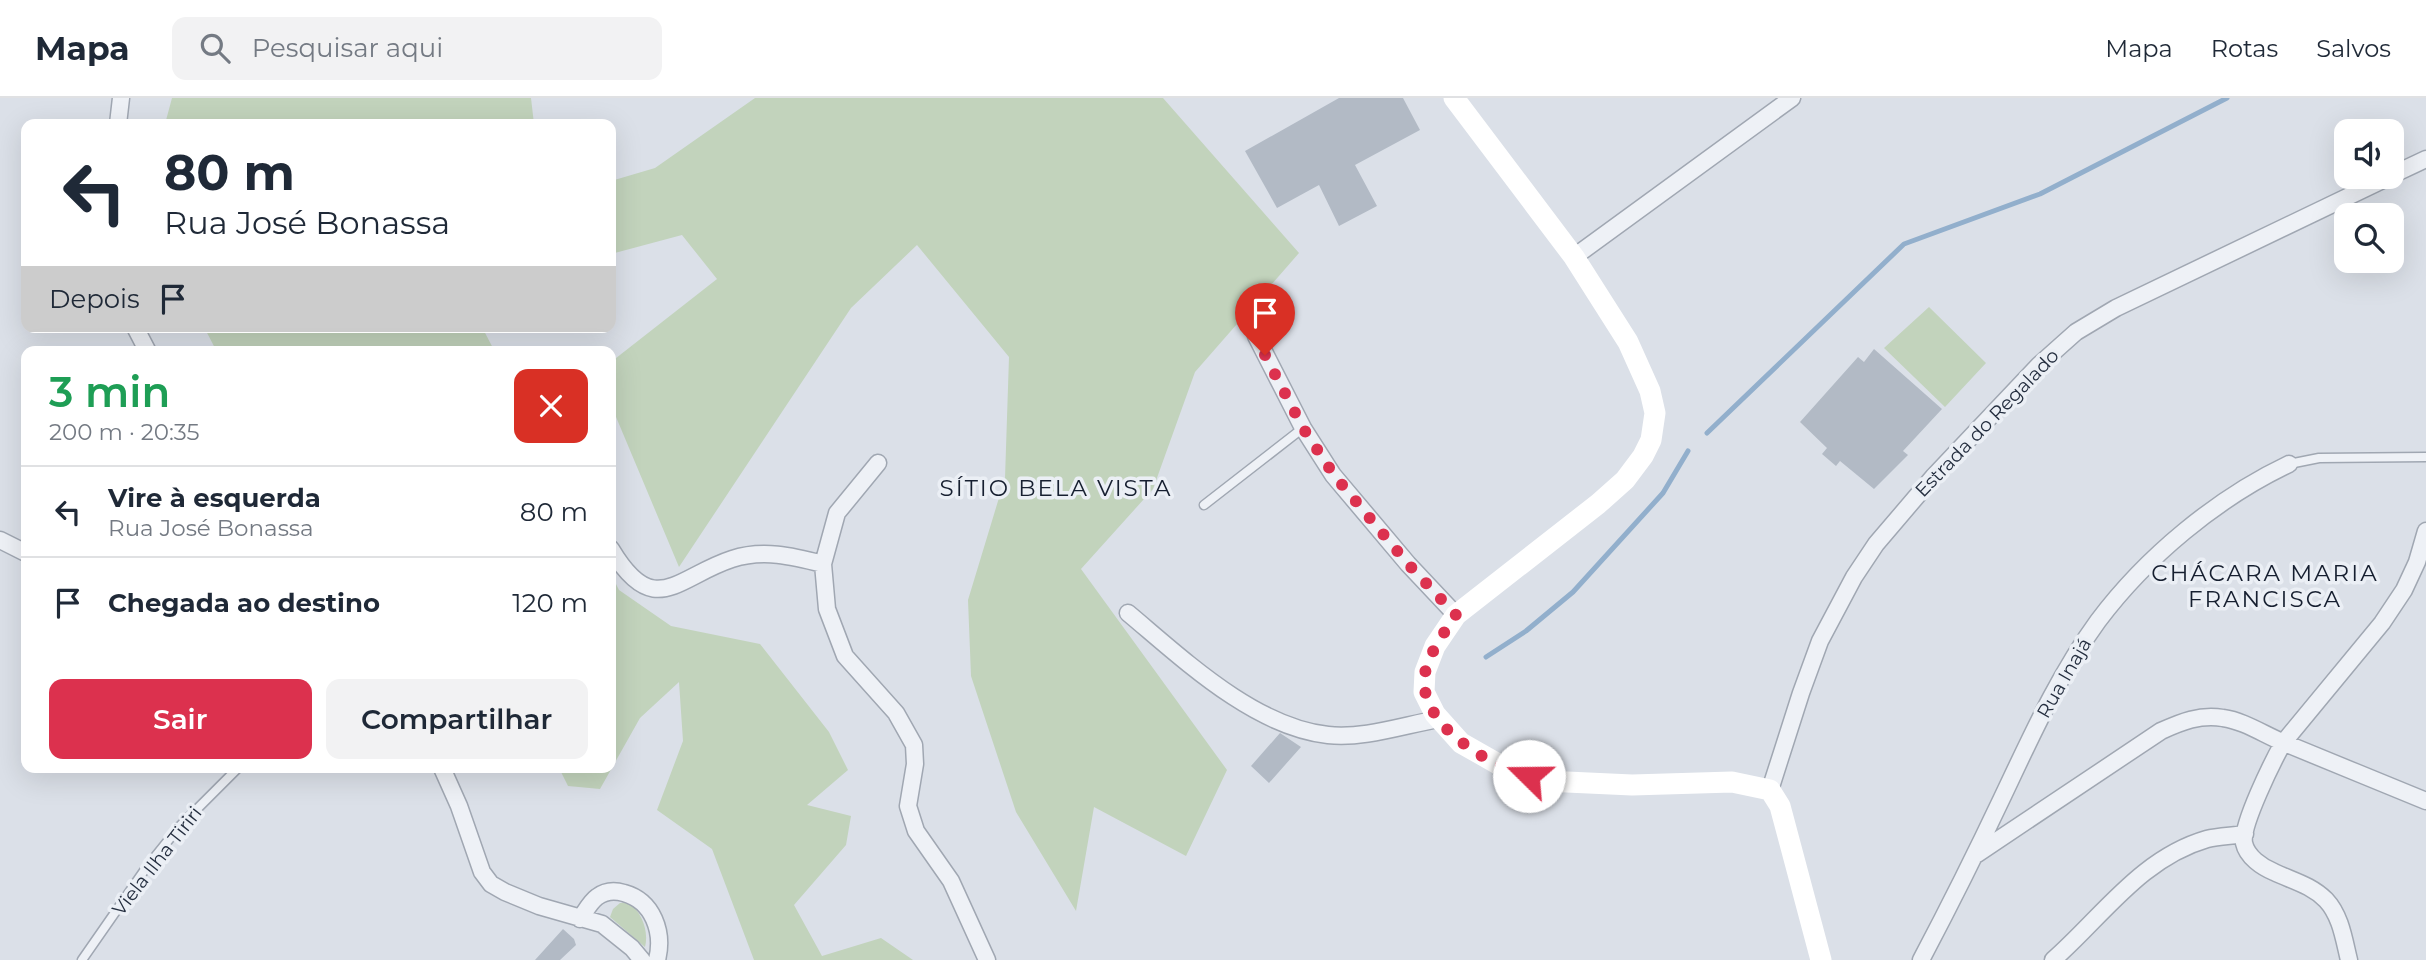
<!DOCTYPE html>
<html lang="pt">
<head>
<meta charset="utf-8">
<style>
	:root { --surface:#fff; --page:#f2f2f3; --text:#1f2937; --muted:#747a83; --line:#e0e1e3; --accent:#dc314e }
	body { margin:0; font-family:Montserrat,sans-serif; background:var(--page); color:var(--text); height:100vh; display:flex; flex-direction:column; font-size:26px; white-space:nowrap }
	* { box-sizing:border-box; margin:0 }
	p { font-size:23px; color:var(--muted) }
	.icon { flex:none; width:38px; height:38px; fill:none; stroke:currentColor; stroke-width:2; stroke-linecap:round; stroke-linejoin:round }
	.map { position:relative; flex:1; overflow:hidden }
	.sheet { position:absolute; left:21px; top:248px; width:595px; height:427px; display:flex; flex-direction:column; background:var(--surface); border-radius:14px; box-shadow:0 7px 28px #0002 }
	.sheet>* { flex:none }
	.banner { position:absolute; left:21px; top:21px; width:595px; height:214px; border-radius:14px; box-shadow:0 7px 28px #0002; background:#fff; color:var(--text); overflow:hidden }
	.buttons { position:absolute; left:2334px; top:21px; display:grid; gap:14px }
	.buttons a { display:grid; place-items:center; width:70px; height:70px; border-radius:14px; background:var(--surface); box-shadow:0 7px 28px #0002; font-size:35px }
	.pin { position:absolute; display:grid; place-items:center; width:60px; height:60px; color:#fff; margin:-72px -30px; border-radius:50% 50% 50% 0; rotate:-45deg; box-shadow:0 0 7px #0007 }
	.pin .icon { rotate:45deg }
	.me { position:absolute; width:77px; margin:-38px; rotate:292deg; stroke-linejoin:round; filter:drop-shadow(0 0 5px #0008) }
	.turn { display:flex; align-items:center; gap:24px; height:147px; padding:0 28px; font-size:32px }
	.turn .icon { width:91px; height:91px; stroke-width:2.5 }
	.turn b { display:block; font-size:49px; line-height:60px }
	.then { display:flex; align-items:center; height:66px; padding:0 28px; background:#0003; gap:14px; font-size:26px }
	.round { display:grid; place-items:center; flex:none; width:74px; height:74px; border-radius:14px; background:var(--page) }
	.overview { display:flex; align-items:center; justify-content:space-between; height:119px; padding:0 28px }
	h1 { font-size:42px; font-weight:600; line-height:52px; color:#1e9e55 }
	.action { display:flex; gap:14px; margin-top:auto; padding:14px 28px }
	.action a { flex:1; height:80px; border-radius:14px; background:var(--accent); color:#fff; font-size:28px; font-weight:600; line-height:80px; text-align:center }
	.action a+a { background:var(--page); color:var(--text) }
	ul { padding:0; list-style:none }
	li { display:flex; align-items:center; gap:21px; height:91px; padding:0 28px; border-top:2px solid var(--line) }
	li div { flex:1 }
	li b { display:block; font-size:26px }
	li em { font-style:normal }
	header { display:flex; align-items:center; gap:42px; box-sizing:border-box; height:98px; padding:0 35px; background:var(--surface); border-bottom:2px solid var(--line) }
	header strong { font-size:33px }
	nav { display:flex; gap:38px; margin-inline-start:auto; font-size:24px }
	.search { width:490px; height:63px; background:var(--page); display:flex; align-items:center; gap:18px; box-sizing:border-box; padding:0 24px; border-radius:14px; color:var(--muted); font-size:26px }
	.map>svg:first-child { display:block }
</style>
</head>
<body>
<header>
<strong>Mapa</strong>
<div class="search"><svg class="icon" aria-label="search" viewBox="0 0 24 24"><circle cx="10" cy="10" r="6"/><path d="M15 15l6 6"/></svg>Pesquisar aqui</div>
<nav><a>Mapa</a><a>Rotas</a><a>Salvos</a></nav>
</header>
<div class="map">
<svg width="2426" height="862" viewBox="0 0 2426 862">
	<rect width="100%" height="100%" fill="#dbe0e8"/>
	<path fill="#c2d3bc" d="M172,0H531L534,26H165Z
		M755,0H1163L1299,155L1195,274L1153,391L1081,471L1227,672L1186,758L1094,709L1076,813L1016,714L971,578L968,502L1005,380L1009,259L917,147L851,210L679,469L611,307V264L717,181L682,137L611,156V83L655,70Z
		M1929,209L1986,265L1945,309L1884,250Z
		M204,229H482L495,254H217Z
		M611,476L619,492L671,528L760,546L829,634L848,672L807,707L851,718L846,747L794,807L822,858L881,840L913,862H754L712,751L657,712L683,643L679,584L640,620L600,691L568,688L559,670H611Z
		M629,804C642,815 649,833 645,849L610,819L613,811L620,805Z"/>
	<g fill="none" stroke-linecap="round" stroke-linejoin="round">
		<path stroke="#92afcc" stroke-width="5" d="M1707,335L1904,146L2040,96L2227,0
			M1486,559L1526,533L1573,494L1663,395L1688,353"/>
	</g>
	<path fill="#b2bac5" d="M1339,0H1403L1420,32L1355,67L1377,108L1339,128L1319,87L1277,110L1245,53Z
		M1874,251L1942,311L1903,353L1908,357L1874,391L1840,363L1836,368L1822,356L1827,350L1800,324L1858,259L1864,264Z
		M1280,635L1301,649L1269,685L1251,668Z
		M563,831L574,841L576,847L560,862H535Z"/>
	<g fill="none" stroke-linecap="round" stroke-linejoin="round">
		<g stroke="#a0a7b2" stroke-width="11">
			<path id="service" d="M2289,366L2319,360L2426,359
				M1204,407L1303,330
				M82,862L146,770L179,729L238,670"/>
		</g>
		<g stroke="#a0a7b2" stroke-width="19">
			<path id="minor" d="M118,26L121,0
				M2392,77L2426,61
				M1574,159L1792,0
				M135,229L148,254
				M1256,238L1303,330L1333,377L1408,466L1456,517
				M878,365L837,415L823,466L827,511L845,558L896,615L914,647L915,666L908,708L916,733L951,783L987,862
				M0,442L26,455
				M611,451C654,523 677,479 732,461C763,451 792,458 823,466
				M1128,515C1183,561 1254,629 1328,637C1364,641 1404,627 1439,621
				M442,670L459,708L482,774L491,786L505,794L539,808L602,826L632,850L642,862
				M1770,692L1801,595L1820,543L1854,479L1876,446L1934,378L2039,267L2076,234L2116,210L2389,79
				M1977,756L2161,633C2181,624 2200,616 2223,620C2245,623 2266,638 2287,646C2333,665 2380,684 2426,703
				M580,821C585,814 590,804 597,799C605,793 614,792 624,795C653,803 664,834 657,862
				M1921,862C1949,809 1976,755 2002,700C2031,639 2058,578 2098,523C2146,459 2217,400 2289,366
				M2053,862C2102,819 2141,760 2207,741C2218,738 2232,738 2245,736
				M2349,862C2344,842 2341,818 2326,802C2311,787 2293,783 2274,774C2262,769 2247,759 2244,745C2241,727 2273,663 2283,645L2382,525L2404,492L2417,464L2426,433"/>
		</g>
		<use href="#service" stroke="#eef1f6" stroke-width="8"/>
		<use href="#minor" stroke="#eef1f6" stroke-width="16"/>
		<path stroke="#fff" stroke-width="21" d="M1454,0L1574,159L1628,244L1650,293L1655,315L1651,342L1643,358L1625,382L1598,406L1456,517L1435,548L1425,574L1424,594L1435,616L1461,645L1512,674L1545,683L1632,687L1732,684L1770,692L1780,708L1821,862"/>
	</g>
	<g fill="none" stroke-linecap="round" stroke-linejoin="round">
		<path stroke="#dc314e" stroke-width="12" stroke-dasharray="0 21.6" d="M1265,257L1303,330L1334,377L1408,466L1456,517C1444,535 1430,553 1425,575C1416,625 1487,667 1529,678"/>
	</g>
	<g text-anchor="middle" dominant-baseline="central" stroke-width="7" stroke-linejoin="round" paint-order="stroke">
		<g font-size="19" fill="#242e3f" stroke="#ebeff5">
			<text transform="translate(1987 325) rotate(-46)">Estrada do Regalado</text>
			<text transform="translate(2064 580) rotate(-60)">Rua Inajá</text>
			<text transform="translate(157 763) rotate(-52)">Viela Ilha Tiriri</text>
		</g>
		<g font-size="23" letter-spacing="2" fill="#161f30" stroke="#ebeff5">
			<text x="1056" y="390">SÍTIO BELA VISTA</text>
			<text x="2265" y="475">CHÁCARA MARIA<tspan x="2265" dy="26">FRANCISCA</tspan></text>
		</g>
	</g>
</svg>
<div class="buttons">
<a><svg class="icon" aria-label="sound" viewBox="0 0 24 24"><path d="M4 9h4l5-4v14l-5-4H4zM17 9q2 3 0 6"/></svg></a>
<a><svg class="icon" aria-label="search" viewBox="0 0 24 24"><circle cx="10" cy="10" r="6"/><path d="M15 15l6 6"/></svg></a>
</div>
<div class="pin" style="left:1265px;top:257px;background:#d93025"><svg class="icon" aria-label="arrive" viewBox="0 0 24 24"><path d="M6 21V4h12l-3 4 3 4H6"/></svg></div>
<svg class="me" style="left:1529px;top:678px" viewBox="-20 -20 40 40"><circle r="19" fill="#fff"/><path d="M0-13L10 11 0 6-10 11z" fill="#dc314e"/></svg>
<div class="banner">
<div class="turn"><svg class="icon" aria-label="left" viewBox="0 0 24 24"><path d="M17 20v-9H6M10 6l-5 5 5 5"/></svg><div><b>80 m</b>Rua José Bonassa</div></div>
<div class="then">Depois<svg class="icon" aria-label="arrive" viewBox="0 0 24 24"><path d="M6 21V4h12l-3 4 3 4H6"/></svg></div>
</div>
<section class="sheet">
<div class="overview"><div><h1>3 min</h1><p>200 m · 20:35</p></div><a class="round" style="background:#d93025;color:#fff"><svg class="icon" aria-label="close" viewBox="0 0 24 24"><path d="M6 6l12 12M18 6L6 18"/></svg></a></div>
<ul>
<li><svg class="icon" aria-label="left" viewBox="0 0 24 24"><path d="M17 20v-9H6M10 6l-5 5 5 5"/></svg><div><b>Vire à esquerda</b><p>Rua José Bonassa</p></div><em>80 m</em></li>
<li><svg class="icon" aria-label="arrive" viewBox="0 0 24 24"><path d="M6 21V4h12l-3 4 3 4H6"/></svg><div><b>Chegada ao destino</b></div><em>120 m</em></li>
</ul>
<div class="action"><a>Sair</a><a>Compartilhar</a></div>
</section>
</div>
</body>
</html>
